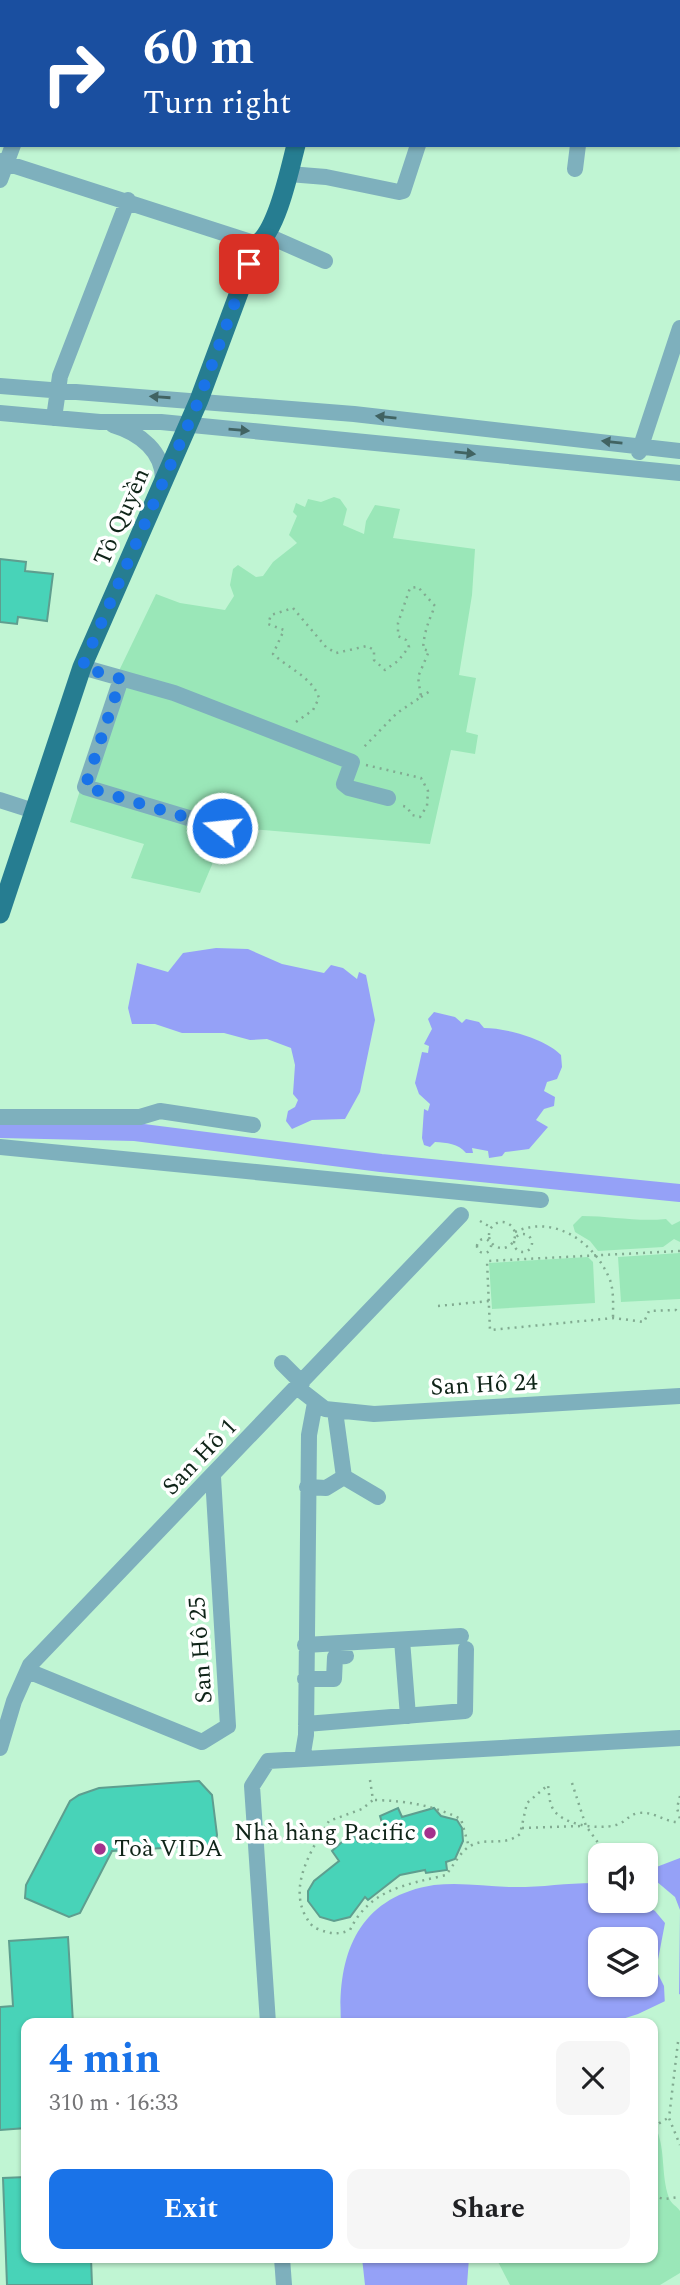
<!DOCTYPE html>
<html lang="en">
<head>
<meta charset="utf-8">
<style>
	:root { --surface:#fff; --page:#f6f6f6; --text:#202124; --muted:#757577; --accent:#1a73e8 }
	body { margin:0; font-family:Spectral,serif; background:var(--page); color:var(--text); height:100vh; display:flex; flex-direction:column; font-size:26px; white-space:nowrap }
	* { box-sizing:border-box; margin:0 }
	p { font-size:23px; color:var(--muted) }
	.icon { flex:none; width:38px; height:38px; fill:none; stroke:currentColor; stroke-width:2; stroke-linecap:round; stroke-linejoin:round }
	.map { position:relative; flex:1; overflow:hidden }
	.panel { position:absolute; left:21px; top:2018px; width:637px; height:245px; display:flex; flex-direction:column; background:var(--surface); border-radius:14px; box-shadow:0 2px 5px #0004 }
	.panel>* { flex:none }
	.top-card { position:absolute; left:0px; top:0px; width:681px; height:147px; box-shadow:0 2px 5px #0004; background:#1a4fa0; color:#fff; overflow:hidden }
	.controls { position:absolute; left:588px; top:1843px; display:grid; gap:14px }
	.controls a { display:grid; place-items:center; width:70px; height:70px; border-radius:14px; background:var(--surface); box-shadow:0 2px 5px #0004; font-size:35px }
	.pin { position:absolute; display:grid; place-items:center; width:60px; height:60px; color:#fff; margin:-30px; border-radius:14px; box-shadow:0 4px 10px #0006 }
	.me { position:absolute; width:77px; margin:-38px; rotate:286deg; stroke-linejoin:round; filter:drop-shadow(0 0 5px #0008) }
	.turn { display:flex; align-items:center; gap:24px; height:147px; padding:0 28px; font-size:32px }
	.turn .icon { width:91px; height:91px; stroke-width:2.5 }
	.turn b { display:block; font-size:49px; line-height:60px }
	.round { display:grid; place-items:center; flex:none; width:74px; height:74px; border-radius:14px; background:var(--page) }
	.summary { display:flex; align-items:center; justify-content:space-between; height:119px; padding:0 28px }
	h1 { font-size:42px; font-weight:700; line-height:52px; color:var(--accent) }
	.cta { display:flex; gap:14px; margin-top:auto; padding:14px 28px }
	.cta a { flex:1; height:80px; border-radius:14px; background:var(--accent); color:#fff; font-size:28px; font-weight:700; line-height:80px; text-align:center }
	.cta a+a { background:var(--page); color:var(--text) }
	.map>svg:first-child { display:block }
</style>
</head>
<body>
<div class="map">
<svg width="680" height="2285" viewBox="0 0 680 2285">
	<rect width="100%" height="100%" fill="#c0f5d3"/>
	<path fill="#9ae7b8" d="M334,497L340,499L347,509L343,525L364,534L366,521L375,505L400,509L393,538L475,549L472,595L459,675L476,678L466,732L478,735L475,754L451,750L430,844L228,827L200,893L131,878L144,844L70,822L116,677L156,594L180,603L225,610L234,596L230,585L233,569L238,565L256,577L263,576L273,562L297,543L289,535L297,516L293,512L296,503L305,507L308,499L321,502Z
		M582,1216C610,1216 637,1222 666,1219L672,1225L680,1221V1242L674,1239L663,1247L598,1251L590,1241L575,1232L573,1225Z
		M680,1253V1299L621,1302L618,1257Z
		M588,1257L593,1262L595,1303L492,1309L489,1263Z
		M653,2122C667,2146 660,2173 669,2198C671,2204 677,2206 680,2211V2273L660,2285H510L496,2258H653Z"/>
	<path fill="#95a1f7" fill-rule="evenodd" d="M216,948L248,949L282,964L324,973L331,965L343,968L357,979L359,972L366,975L375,1020L360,1092L345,1119L312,1120L292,1129L286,1121L288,1111L295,1107L298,1100L293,1094L295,1065L291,1048L267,1039L250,1040L224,1033H182L155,1024H132L128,1008L137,963L168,972L183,953Z
		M434,1012L455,1017L462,1023L466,1019L479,1022L484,1028C506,1028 546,1039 561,1055L562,1067L557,1079L547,1082L544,1091L555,1097L554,1106L544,1109L536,1120L548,1127L529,1149L505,1152L502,1156L489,1158L488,1151L472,1148L473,1153H466C458,1143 447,1143 435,1142L430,1147L424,1145L422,1138L424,1109L428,1111L430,1104L419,1094L415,1083L422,1052L428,1053L429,1046L424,1044L432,1029L428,1019Z
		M680,1858V1994L638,2014L610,2023H341C337,1954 358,1897 434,1885C460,1882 484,1886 509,1887C539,1888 570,1882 600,1883V1900H646V1871ZM600,1939H646V1984H600Z
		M362,2258H469L467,2285H365Z"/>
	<path fill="#c0f5d3" d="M646,1878L656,1881L675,1897L680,1910L679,1998L665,2006L664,1986L656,1970L665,1923L655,1911L635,1901L646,1900Z"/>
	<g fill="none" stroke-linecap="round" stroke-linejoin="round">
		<path stroke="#95a1f7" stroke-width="18" d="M0,1129L135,1132L381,1163L680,1193"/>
	</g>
	<path fill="#48d3b8" stroke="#5e9e8f" stroke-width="2" d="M0,559L26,562L25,571L53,574L47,621L18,617L17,624L0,622Z
		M199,1781L212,1795L217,1835L215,1845L112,1851L80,1913L69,1917L25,1898L26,1885L70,1801L79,1795L99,1788Z
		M398,1808L402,1817L434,1808L441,1816L457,1820L462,1828L463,1841L455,1859L446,1862L447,1870L426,1873L425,1870L400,1875L368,1900L365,1897L350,1917L334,1921L320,1917L308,1901V1891L314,1881L339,1861L332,1851L352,1833L358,1842L383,1826L380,1816Z
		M68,1937L73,2023H26V2128L0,2130V2007L13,2006L9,1941Z
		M26,2177V2258H91L92,2285H7L3,2178Z"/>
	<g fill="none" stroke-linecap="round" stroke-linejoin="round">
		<path stroke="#81ab91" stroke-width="2.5" stroke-dasharray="2 5" stroke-linecap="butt" d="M421,697L430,691
			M296,722L313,710L319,698C313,678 288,668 273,654L284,630L268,624L271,615L293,608L326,647L336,653L367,646L374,650V660L385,670L398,661L409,647L406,640L398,636V623L410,588L418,587L435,606C429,620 424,632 423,649L429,651L418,677L421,697L397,713L362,749
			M366,765L421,778L428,791L427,806L420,817L412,815L407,807L403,806
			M480,1221L492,1228
			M489 1235a13 13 0 1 1 26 0a13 13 0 1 1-26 0Z
			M515,1232C554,1214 595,1242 610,1280C614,1291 613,1306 613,1317
			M514 1243a9 9 0 1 1 18 0a9 9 0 1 1-18 0Z
			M477 1246a7 7 0 1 1 14 0a7 7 0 1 1-14 0Z
			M680,1251L487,1261L490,1330L614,1318L644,1322L649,1311L676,1310L680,1313
			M438,1306L489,1301
			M370,1780L373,1800L362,1809L329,1821C313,1847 290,1882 304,1913C308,1920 310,1926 318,1929C330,1934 338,1935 350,1930C370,1889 405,1885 446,1875C454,1865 461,1850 472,1845C489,1837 504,1847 520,1834L527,1803L548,1785C549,1792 549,1801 552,1807C560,1825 598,1830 616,1825C625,1823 629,1814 639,1813C655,1811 665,1823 680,1822
			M572,1783L586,1826L604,1851
			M680,1796L677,1808L680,1819
			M375,1800C407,1801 432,1805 461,1819L469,1847
			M522,1828L582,1826
			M678,2042L669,2118L680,2145
			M653,2127L668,2118
			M653,2196L664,2199L680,2197"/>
		<path stroke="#7eb0bd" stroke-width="16" d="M645,0L650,2
			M60,2V0
			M198,2L199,0
			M452,2L453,0
			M596,2V0
			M679,10L680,11
			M0,77L2,78
			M0,161L257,244
			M575,169L578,145
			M289,174L326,177L399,192L403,191L418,145
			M0,180L13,145
			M266,235L325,261
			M0,386L354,414L680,451
			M0,413L100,422H161L680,473
			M54,418L60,376L128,200
			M113,425C140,433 164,452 163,481
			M639,452L680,328
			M82,667L174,693L352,762L344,784L349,788L388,798
			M121,679L85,787L222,828
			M0,800L34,811
			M0,1117H140L160,1111L253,1125
			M0,1147L541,1200
			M282,1363L302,1383
			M298,1388L325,1409L374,1414L680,1396
			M344,1477L378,1497
			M307,1487L326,1488L344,1477L335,1411
			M402,1640L408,1716
			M305,1645L461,1636
			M28,1671L202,1742L228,1726L213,1477
			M305,1679H334L335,1657L346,1656
			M306,1724L465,1711L466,1649
			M0,1748L14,1701L30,1665L461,1215
			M302,1759L306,1735L309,1435L315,1403
			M268,2023L252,1786L268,1761L680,1738
			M282,2258L284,2285"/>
		<path stroke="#267d91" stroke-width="19" d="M336,2V0
			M0,914L82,667L199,400L257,244C277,231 290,168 296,145"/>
	</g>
	<defs><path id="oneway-solid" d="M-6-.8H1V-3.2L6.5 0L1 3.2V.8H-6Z" transform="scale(1.75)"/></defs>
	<g fill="#416362">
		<use href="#oneway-solid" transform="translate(160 397) rotate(-176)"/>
		<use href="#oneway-solid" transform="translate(386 417) rotate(-174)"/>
		<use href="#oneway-solid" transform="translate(239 430) rotate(5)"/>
		<use href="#oneway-solid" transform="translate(612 442) rotate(-174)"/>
		<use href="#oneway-solid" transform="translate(465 453) rotate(6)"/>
	</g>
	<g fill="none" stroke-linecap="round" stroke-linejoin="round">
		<path stroke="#1a73e8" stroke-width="12" stroke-dasharray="0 21.6" d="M222,828L85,787L121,679L82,667L199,400L249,264"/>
	</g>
	<g fill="#a4318d" stroke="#fff" stroke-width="2.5">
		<circle cx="430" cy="1833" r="7"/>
		<circle cx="100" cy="1849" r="7"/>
	</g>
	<g text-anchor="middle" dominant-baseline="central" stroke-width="7" stroke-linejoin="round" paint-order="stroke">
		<g font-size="24" fill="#0f2418" stroke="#fff">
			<text transform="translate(122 517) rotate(-66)">Tô Quyền</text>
			<text transform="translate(484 1385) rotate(-3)">San Hô 24</text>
			<text transform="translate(200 1457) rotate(-46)">San Hô 1</text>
			<text transform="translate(201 1650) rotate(-94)">San Hô 25</text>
		</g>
		<g font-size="24" fill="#0f2418" stroke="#fff" text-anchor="end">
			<text x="416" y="1833">Nhà hàng Pacific</text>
			<text x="114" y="1849" text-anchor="start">Toà VIDA</text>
		</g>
	</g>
</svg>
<div class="controls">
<a><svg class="icon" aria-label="sound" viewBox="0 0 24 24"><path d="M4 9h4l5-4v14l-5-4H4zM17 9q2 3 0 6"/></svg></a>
<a><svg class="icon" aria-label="layers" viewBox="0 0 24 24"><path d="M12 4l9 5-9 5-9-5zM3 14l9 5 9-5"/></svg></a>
</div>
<div class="pin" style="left:249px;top:264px;background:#d93025"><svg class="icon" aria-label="arrive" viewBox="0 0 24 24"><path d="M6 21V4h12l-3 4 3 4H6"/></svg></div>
<svg class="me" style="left:222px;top:828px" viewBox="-20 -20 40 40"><circle r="17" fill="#1a73e8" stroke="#fff" stroke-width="3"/><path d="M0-11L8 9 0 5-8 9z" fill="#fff"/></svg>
<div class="top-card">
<div class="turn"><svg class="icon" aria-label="right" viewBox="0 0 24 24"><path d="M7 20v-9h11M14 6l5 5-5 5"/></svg><div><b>60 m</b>Turn right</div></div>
</div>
<section class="panel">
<div class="summary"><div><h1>4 min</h1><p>310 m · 16:33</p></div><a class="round"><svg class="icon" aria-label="close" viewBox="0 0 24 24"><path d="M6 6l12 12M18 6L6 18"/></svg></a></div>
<div class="cta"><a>Exit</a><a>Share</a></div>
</section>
</div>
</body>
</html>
